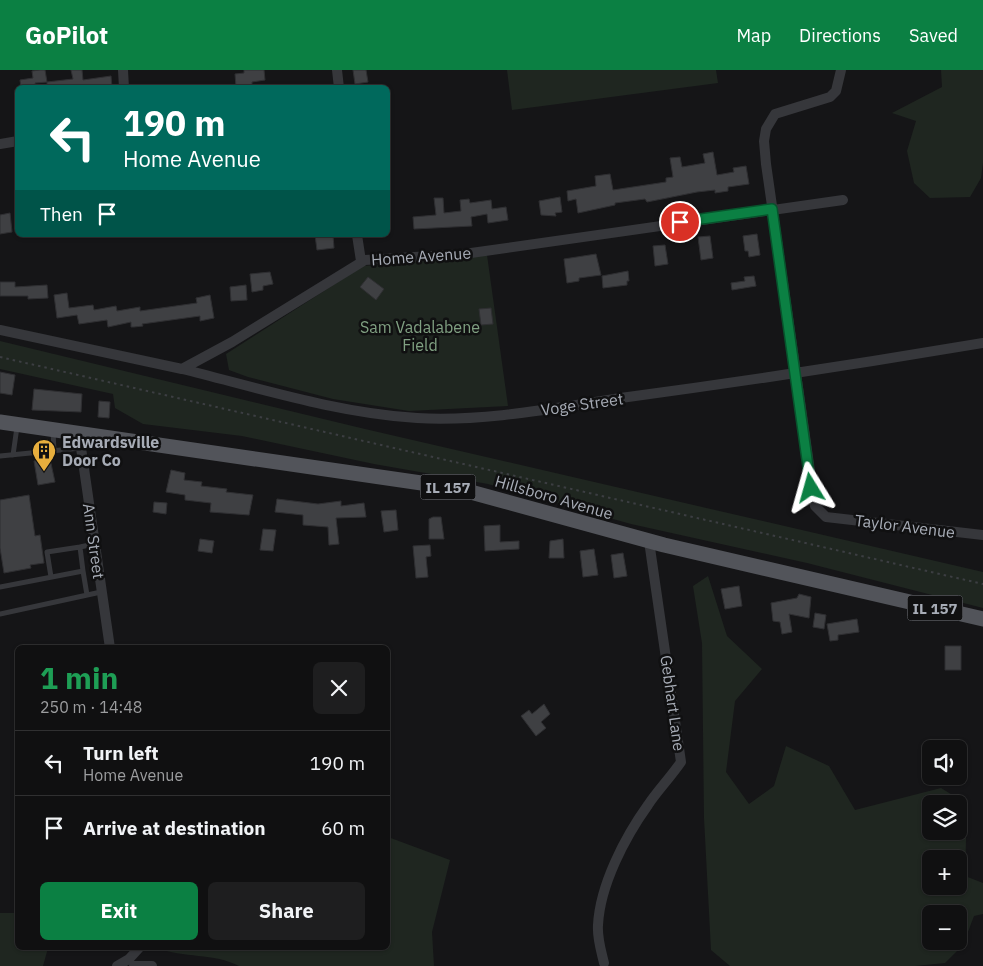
<!DOCTYPE html>
<html lang="en">
<head>
<meta charset="utf-8">
<style>
	:root { --surface:#101011; --page:#1e1e1f; --text:#f1f3f6; --muted:#9c9d9f; --line:#303031; --accent:#0b8043 }
	body { margin:0; font-family:"IBM Plex Sans",sans-serif; background:var(--page); color:var(--text); height:100vh; display:flex; flex-direction:column; font-size:19px; white-space:nowrap }
	* { box-sizing:border-box; margin:0 }
	p { font-size:16px; color:var(--muted) }
	.icon { flex:none; width:28px; height:28px; fill:none; stroke:currentColor; stroke-width:2; stroke-linecap:round; stroke-linejoin:round }
	.map { position:relative; flex:1; overflow:hidden }
	.sheet { position:absolute; left:15px; top:575px; width:375px; height:305px; display:flex; flex-direction:column; background:var(--surface); border-radius:8px; box-shadow:0 1px 4px #0004,0 0 0 1px var(--line) }
	.sheet>* { flex:none }
	.top-card { position:absolute; left:15px; top:15px; width:375px; height:152px; border-radius:8px; box-shadow:0 1px 4px #0004,0 0 0 1px var(--line); background:#00695c; color:#fff; overflow:hidden }
	.buttons { position:absolute; left:922px; top:670px; display:grid; gap:10px }
	.buttons a { display:grid; place-items:center; width:45px; height:45px; border-radius:8px; background:var(--surface); box-shadow:0 1px 4px #0004,0 0 0 1px var(--line); font-size:25px }
	.pin { position:absolute; display:grid; place-items:center; width:42px; height:42px; color:#fff; margin:-21px; border:2px solid #fff; border-radius:50%; box-shadow:0 1px 5px #0007 }
	.me { position:absolute; width:55px; margin:-28px; rotate:352deg; stroke-linejoin:round; filter:drop-shadow(0 0 4px #0008) }
	.turn { display:flex; align-items:center; gap:18px; height:105px; padding:0 25px; font-size:22px }
	.turn .icon { width:65px; height:65px; stroke-width:2.5 }
	.turn b { display:block; font-size:35px; line-height:42px }
	.then { display:flex; align-items:center; height:48px; padding:0 25px; background:#0003; gap:10px; font-size:19px }
	.round { display:grid; place-items:center; flex:none; width:52px; height:52px; border-radius:8px; background:var(--page) }
	.head { display:flex; align-items:center; justify-content:space-between; height:85px; padding:0 25px }
	h1 { font-size:30px; font-weight:800; line-height:38px; color:#1e9e55 }
	.action { display:flex; gap:10px; margin-top:auto; padding:10px 25px }
	.action a { flex:1; height:58px; border-radius:8px; background:var(--accent); color:#fff; font-size:20px; font-weight:800; line-height:58px; text-align:center }
	.action a+a { background:var(--page); color:var(--text) }
	ul { padding:0; list-style:none }
	li { display:flex; align-items:center; gap:15px; height:65px; padding:0 25px; border-top:1px solid var(--line) }
	li div { flex:1 }
	li b { display:block; font-size:19px }
	li em { font-style:normal }
	header { display:flex; align-items:center; gap:30px; box-sizing:border-box; height:70px; padding:0 25px; background:var(--accent); color:#fff }
	header strong { font-size:24px }
	nav { display:flex; gap:28px; margin-inline-start:auto; font-size:18px }
	.map>svg:first-child { display:block }
</style>
</head>
<body>
<header>
<strong>GoPilot</strong>
<nav><a>Map</a><a>Directions</a><a>Saved</a></nav>
</header>
<div class="map">
<svg width="983" height="896" viewBox="0 0 983 896">
	<rect width="100%" height="100%" fill="#151517"/>
	<path fill="#1f2620" fill-rule="evenodd" d="M507,0H716L718,13L512,40Z
		M941,0H983V93L981,108L970,127L930,128L914,113L907,81L916,51L892,43L942,17Z
		M487,185L508,336L409,341L333,329L248,307L229,300L226,284L363,196Z
		M0,271L365,359L983,502V538L807,493L631,454L488,414L374,394L242,366L143,354L115,338L113,324L0,299Z
		M708,506L727,566L762,599L735,631L726,702L749,734L774,716L786,676L829,696L855,740L941,718L967,734L965,806L983,813V844L974,846L963,875L945,893L915,896H730L711,880L704,748L702,573L693,516ZM931,734H959V761H931ZM931,789H959V816H931ZM931,844H959V871H931Z
		M388,767L450,790L432,862L434,896H239C214,883 183,888 157,878H388Z
		M0,843H17L18,878H48L43,896H0Z"/>
	<path fill="#3f4043" stroke="#2f2f32" d="M40,0H45L47,12L35,13L36,18H21L20,10L33,8L32,1Z
		M71,0H82L83,10L111,6L112,18H47V12L73,9Z
		M244,0H264L265,10L252,12V16L236,17L235,4L244,3Z
		M353,0H366L368,12L355,14Z
		M713,82L717,105L734,102L733,98L746,96L749,114L728,117V121L715,123V120L697,122L647,132L645,129L615,133V135L578,143L576,129L568,131L567,121L596,116L595,106L610,104L613,120L666,112V108L673,107L670,88L680,87L682,97L705,93L703,84Z
		M560,127L562,142L555,143L556,146L541,145L539,131Z
		M434,128H443L444,143L461,141L460,130L469,129L470,133L491,130L492,139L506,137L508,150L488,153L487,144L471,147L472,156L414,159L413,147L436,145Z
		M10,143L12,162L0,164V145Z
		M757,164L760,185L749,187L748,181H745L743,166Z
		M315,165H333L334,178L317,180Z
		M710,166L713,188L701,190L698,167Z
		M665,175L668,194L655,196L653,176Z
		M596,184L601,205L579,208V211L567,213L564,189Z
		M628,201L629,211H627V215L603,218L602,206Z
		M270,202L273,214L263,216V220L252,222L250,204Z
		M754,206L756,216L732,220L731,213L745,211L744,207Z
		M368,207L384,219L376,230L360,217Z
		M0,212H15V217L47,215L48,228L28,229V226H0Z
		M246,215L247,230L231,231L230,217Z
		M67,223L69,238L93,235L94,240L116,236L117,241L140,237V241L197,233L196,228L210,225L214,248L200,251V246L142,254L143,256L134,257H131V252L108,257L107,250L79,254L77,245L57,248L54,225Z
		M491,238L493,254L481,255L479,239Z
		M0,302L15,305L12,325L0,323Z
		M34,319L82,324L81,342L32,340Z
		M99,331L110,332L109,348L98,347Z
		M50,389L55,412L38,415L34,391Z
		M171,400L185,403L184,410L202,412L201,416L227,419L226,422L253,425L249,445L210,442L211,433L185,430V425L166,422Z
		M29,425L35,466L40,465L44,493L30,495L31,498L4,503L0,478V430Z
		M277,429L318,434L341,431V436L364,433L366,447L336,448L339,474L329,475L328,457L303,455V445L275,442Z
		M154,432L167,433L166,444L153,442Z
		M396,440L398,460L384,462L381,441Z
		M433,447H441L444,469H429V449Z
		M500,455V472L519,471V479L485,481L484,456Z
		M263,459L276,460L273,481L260,480Z
		M200,469L214,471L212,483L198,481Z
		M563,469L564,488H549L550,471Z
		M430,475L431,486L426,487L428,507L416,508L413,476Z
		M594,479L598,505L583,507L580,481Z
		M623,483L627,506L614,508L611,485Z
		M739,516L742,536L725,539L721,519Z
		M799,524L811,527L809,548L789,544L792,562L782,564L780,552L773,551L771,533L797,528Z
		M815,543L826,545L824,559L813,557Z
		M857,549L859,562L838,565V570L830,571L827,554Z
		M945,576H961V600H945Z
		M544,634L550,644L541,652L546,658L536,666L521,646L529,640L532,644Z"/>
	<g fill="none" stroke-linecap="round" stroke-linejoin="round">
		<path stroke="#3c3e42" stroke-width="2" stroke-dasharray="2.5 4" stroke-linecap="butt" d="M0,287L983,514"/>
		<path stroke="#36373b" stroke-width="5" d="M53,360L54,382
			M13,385L17,357
			M0,386L81,378
			M83,501L87,525
			M51,507L47,482L80,477
			M0,517L83,501L80,477L94,474
			M0,544L101,522"/>
		<path stroke="#36373b" stroke-width="10" d="M123,0L124,18
			M337,0L339,18
			M841,0L836,21L830,27L775,44L766,59L764,71L766,94L815,436L826,447L983,465
			M0,74L18,71
			M357,165L361,191
			M0,260L182,299L232,272L365,190L464,184L843,130
			M182,299C259,318 337,343 417,348C487,352 559,337 628,327C747,311 865,293 983,273
			M79,364L110,578
			M604,893C601,880 597,868 598,855C600,815 625,767 648,735C658,720 670,708 681,692L649,471
			M117,896L129,889L139,878
			M134,896H152"/>
		<path stroke="#52545a" stroke-width="15" d="M0,352L456,418L664,475L983,549"/>
	</g>
	<g fill="none" stroke-linecap="round" stroke-linejoin="round">
		<g stroke="#07532c" stroke-width="12">
			<path id="route" d="M680,152L772,139L811,418"/>
		</g>
		<use href="#route" stroke="#0b8043" stroke-width="9"/>
	</g>
	<defs>
		<g id="building-pin" transform="scale(1.25)"><path d="M0 17L-7.5 6A9.5 9.5 0 1 1 7.5 6Z" fill="#e7ae3d" stroke="#101011"/><path d="M-4-6H4V6H1V3H-1V6H-4ZM-2.5-4.3h1.7v1.8h-1.7ZM.8-4.3h1.7v1.8H.8ZM-2.5-1h1.7V.8h-1.7ZM.8-1h1.7V.8H.8Z" fill="#111"/></g>
	</defs>
	<g fill-rule="evenodd">
		<use href="#building-pin" x="44" y="381"/>
	</g>
	<g text-anchor="middle" dominant-baseline="central" stroke-width="5" stroke-linejoin="round" paint-order="stroke">
		<g fill="#101011" stroke="#7a7d84" stroke-width="1">
			<rect x="420.5" y="404.5" width="55" height="25" rx="4"/>
			<rect x="907.5" y="525.5" width="55" height="25" rx="4"/>
		</g>
		<g font-size="15" font-weight="bold" fill="#a7acb6">
			<text x="448" y="417">IL 157</text>
			<text x="935" y="538">IL 157</text>
		</g>
		<g font-size="16" fill="#a7acb6" stroke="#101011">
			<text transform="translate(421 186) rotate(-4)">Home Avenue</text>
			<text transform="translate(582 334) rotate(-8)">Voge Street</text>
			<text transform="translate(554 427) rotate(16)">Hillsboro Avenue</text>
			<text transform="translate(905 456) rotate(7)">Taylor Avenue</text>
			<text transform="translate(94 471) rotate(82)">Ann Street</text>
			<text transform="translate(673 633) rotate(82)">Gebhart Lane</text>
		</g>
		<g font-size="16" fill="#80a082" stroke="#101011">
			<text x="420" y="257">Sam Vadalabene<tspan x="420" dy="18">Field</tspan></text>
		</g>
		<g font-size="16" font-weight="bold" fill="#a7acb6" stroke="#101011" text-anchor="start">
			<text x="62" y="372">Edwardsville<tspan x="62" dy="18">Door Co</tspan></text>
		</g>
	</g>
</svg>
<div class="buttons">
<a><svg class="icon" aria-label="sound" viewBox="0 0 24 24"><path d="M4 9h4l5-4v14l-5-4H4zM17 9q2 3 0 6"/></svg></a>
<a><svg class="icon" aria-label="layers" viewBox="0 0 24 24"><path d="M12 4l9 5-9 5-9-5zM3 14l9 5 9-5"/></svg></a>
<a>+</a>
<a>−</a>
</div>
<div class="pin" style="left:680px;top:152px;background:#d93025"><svg class="icon" aria-label="arrive" viewBox="0 0 24 24"><path d="M6 21V4h12l-3 4 3 4H6"/></svg></div>
<svg class="me" style="left:811px;top:418px" viewBox="-20 -20 40 40"><path d="M0-17L14 15 0 8-14 15z" fill="#0b8043" stroke="#fff" stroke-width="4"/></svg>
<div class="top-card">
<div class="turn"><svg class="icon" aria-label="left" viewBox="0 0 24 24"><path d="M17 20v-9H6M10 6l-5 5 5 5"/></svg><div><b>190 m</b>Home Avenue</div></div>
<div class="then">Then<svg class="icon" aria-label="arrive" viewBox="0 0 24 24"><path d="M6 21V4h12l-3 4 3 4H6"/></svg></div>
</div>
<section class="sheet">
<div class="head"><div><h1>1 min</h1><p>250 m · 14:48</p></div><a class="round"><svg class="icon" aria-label="close" viewBox="0 0 24 24"><path d="M6 6l12 12M18 6L6 18"/></svg></a></div>
<ul>
<li><svg class="icon" aria-label="left" viewBox="0 0 24 24"><path d="M17 20v-9H6M10 6l-5 5 5 5"/></svg><div><b>Turn left</b><p>Home Avenue</p></div><em>190 m</em></li>
<li><svg class="icon" aria-label="arrive" viewBox="0 0 24 24"><path d="M6 21V4h12l-3 4 3 4H6"/></svg><div><b>Arrive at destination</b></div><em>60 m</em></li>
</ul>
<div class="action"><a>Exit</a><a>Share</a></div>
</section>
</div>
</body>
</html>
